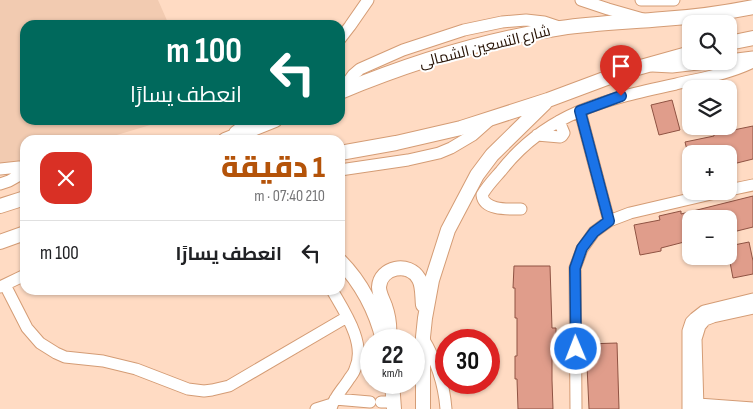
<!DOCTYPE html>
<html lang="ar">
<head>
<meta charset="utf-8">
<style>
	:root { --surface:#fff; --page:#f6f6f6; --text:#202124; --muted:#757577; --line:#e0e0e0; --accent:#b45309 }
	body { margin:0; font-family:"Sofia Sans Condensed",Cairo,sans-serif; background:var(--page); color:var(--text); direction:rtl; height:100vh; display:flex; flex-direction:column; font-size:19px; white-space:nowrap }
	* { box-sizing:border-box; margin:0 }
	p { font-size:16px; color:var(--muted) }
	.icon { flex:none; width:28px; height:28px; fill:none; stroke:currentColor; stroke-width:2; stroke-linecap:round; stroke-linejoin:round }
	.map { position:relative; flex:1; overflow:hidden; direction:ltr }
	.drawer { position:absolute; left:20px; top:135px; width:325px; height:160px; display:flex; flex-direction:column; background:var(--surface); border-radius:15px; box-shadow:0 1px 4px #0004; direction:rtl }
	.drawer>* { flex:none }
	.hud { position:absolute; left:20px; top:20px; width:325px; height:105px; border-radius:15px; box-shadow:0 1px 4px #0004; direction:rtl; background:#00695c; color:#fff; overflow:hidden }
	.buttons { position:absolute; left:682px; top:15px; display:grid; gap:10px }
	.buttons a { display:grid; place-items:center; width:55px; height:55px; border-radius:10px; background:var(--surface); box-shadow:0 1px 4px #0004; font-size:25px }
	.speed { position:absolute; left:360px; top:329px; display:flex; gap:10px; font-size:25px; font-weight:700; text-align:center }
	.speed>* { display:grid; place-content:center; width:65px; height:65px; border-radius:50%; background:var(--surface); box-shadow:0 1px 4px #0004; line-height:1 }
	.speed small { font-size:12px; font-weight:400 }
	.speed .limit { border:8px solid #d22; background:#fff; color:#111 }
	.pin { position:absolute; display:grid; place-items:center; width:42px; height:42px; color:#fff; margin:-51px -21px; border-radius:50% 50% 50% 0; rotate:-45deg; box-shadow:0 0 5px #0007 }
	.pin .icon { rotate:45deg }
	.me { position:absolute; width:55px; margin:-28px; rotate:359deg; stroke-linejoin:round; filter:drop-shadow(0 0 4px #0008) }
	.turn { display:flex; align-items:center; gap:18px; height:105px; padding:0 20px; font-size:22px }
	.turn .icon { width:65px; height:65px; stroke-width:2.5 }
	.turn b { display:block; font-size:35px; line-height:42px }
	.round { display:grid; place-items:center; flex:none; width:52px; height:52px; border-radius:15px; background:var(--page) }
	.overview { display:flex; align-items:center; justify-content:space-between; height:85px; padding:0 20px }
	h1 { font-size:30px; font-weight:800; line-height:38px; color:var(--accent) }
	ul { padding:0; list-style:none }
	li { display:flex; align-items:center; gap:15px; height:65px; padding:0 20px; border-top:1px solid var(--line) }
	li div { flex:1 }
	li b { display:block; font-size:19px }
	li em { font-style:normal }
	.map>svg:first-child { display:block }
</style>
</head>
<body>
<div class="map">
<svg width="753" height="409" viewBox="0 0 753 409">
	<rect width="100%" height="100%" fill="#ffdbc3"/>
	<path fill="#f2cbb1" d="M0,0H158L169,25H25V120H167L100,140H25V162L0,170Z"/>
	<path fill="#e09d8b" stroke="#8f5343" d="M672,100L680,130L659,135L651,105Z
		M753,126V159L729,165V154H688L685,142L714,136V134Z
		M753,196V227L729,233V219H683L688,241L661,248V251L640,255L634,225L660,220L659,216L681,211V214Z
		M749,242L753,261V274L733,278L729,257V246Z
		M514,266H550L552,328H556V351H552V380L553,409H518L517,379H515V356H517V318H515V288H513Z
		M617,343L619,409H589L586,344Z"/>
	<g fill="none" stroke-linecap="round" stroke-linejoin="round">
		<g stroke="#d49c75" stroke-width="13">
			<path id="minor" d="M581,0L608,9L643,19
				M641,0H674
				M340,39L350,26L368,0
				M729,60L753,57
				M652,66L672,67L723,61
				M345,90L348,82L353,75L360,69L403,50L464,30L502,22L526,20L544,22L562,28
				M580,111L609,221
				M235,132L251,120
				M537,135L560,137L562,136L564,133L559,121
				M0,169L19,167L25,168
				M340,170L408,160L439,153L451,148L473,135L491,119
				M0,184L9,181L25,172
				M729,190L753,185
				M521,209C509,209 484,211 482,195C487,186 494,179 501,171C547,112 607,99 676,84C702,78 729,74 753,62
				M5,285L27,328L40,343L56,353L65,357L103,361L136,369L188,389L204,391L212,390L229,386L347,317
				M0,287L25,275
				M423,338C436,360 444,383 446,409
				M335,399L370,402
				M381,402H394
				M698,404L753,408
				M316,409L332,404
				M331,409C333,398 343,389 349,379C351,376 354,373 355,369C367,344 344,311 332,290
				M576,409L575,268L582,249L594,232L609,221L630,213L724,191
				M688,409V331L691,322L695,318L704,311L753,299
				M698,409L696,339L700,326L705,320L713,317L753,308"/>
		</g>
		<g stroke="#d49c75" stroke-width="16">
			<path id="major" d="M729,43L753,38
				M340,92C410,63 487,39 561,28C595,23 629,22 663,19C693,17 723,13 753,7
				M225,140L275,120
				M340,153L396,143L461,128L548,100L623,72L691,53
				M0,206L25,198
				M0,242L25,233
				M340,261C361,282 376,311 383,340
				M389,340C390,329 389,317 385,306C383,300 379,294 379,287C380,267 409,261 419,279C423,286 422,297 423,305
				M392,382L394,409
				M423,409V337L425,318L432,280L448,230L477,175L492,155L545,103"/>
		</g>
		<use href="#minor" stroke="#fff" stroke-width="11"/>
		<use href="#major" stroke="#fff" stroke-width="14"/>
	</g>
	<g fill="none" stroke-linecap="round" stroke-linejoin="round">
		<g stroke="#114b97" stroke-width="12">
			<path id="route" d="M576,349L575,268L582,248L594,232L609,221L580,111L621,96"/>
		</g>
		<use href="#route" stroke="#1a73e8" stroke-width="9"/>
	</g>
	<g text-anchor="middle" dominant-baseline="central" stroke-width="4" stroke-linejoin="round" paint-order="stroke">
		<g font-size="15" fill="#251103" stroke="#fff">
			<text transform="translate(485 47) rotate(-14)">شارع التسعين الشمالى</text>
		</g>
	</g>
</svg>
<div class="buttons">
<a><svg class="icon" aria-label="search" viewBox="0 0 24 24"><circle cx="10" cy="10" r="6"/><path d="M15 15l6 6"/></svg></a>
<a><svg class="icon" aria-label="layers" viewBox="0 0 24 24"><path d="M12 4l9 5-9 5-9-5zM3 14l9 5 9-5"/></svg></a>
<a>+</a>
<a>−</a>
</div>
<div class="speed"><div>22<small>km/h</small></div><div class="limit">30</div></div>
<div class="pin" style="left:621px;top:96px;background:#d93025"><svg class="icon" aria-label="arrive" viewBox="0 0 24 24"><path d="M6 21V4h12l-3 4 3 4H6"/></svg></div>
<svg class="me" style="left:576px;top:349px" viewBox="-20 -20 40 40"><circle r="17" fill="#1a73e8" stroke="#fff" stroke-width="3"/><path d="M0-11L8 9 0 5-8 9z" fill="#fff"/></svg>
<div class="hud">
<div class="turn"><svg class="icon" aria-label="left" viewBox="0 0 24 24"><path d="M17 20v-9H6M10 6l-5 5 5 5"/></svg><div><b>100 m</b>انعطف يسارًا</div></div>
</div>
<section class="drawer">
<div class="overview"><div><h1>1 دقيقة</h1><p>210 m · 07:40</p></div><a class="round" style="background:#d93025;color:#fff"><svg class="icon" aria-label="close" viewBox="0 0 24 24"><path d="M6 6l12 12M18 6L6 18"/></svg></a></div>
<ul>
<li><svg class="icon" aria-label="left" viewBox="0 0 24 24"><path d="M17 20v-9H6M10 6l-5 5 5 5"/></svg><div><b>انعطف يسارًا</b></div><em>100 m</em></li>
</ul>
</section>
</div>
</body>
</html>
